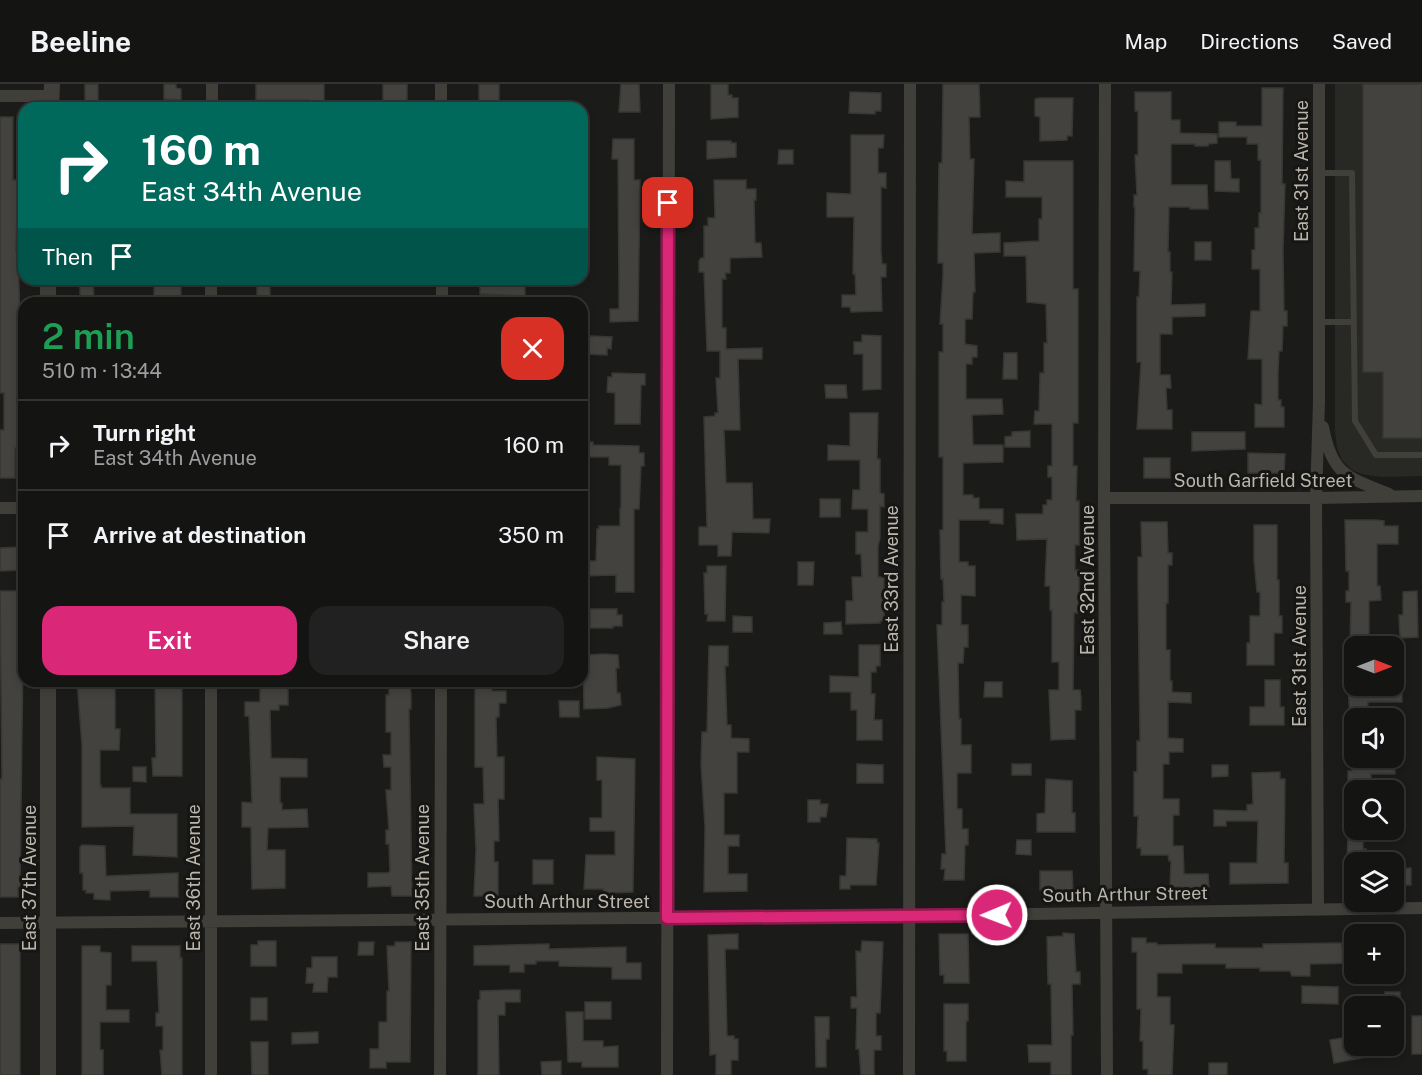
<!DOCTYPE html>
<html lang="en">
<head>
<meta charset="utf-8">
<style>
	:root { --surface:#141413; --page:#212121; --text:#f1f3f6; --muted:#9d9ea0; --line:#333; --accent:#db2777 }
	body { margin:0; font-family:"Public Sans",sans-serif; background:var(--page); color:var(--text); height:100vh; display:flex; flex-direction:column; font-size:22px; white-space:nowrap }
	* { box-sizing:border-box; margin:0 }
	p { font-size:20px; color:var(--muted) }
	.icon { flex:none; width:33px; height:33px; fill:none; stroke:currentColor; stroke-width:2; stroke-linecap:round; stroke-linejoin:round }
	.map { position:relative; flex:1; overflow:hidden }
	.details { position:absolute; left:18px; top:213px; width:570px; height:390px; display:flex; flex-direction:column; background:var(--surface); border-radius:18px; box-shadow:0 3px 9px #0003,0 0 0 2px var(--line) }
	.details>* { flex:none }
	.hud { position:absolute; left:18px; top:18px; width:570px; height:183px; border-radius:18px; box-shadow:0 3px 9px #0003,0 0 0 2px var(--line); background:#00695c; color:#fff; overflow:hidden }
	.needle { width:39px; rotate:90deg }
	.tools { position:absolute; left:1344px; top:552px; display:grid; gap:12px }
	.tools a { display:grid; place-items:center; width:60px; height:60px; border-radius:12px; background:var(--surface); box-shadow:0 3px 9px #0003,0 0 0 2px var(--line); font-size:30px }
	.pin { position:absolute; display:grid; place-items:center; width:51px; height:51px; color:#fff; margin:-26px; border-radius:12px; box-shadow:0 3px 9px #0006 }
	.me { position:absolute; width:66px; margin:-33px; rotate:269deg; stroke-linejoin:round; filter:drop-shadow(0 0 4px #0008) }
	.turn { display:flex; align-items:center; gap:21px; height:126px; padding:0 24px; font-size:27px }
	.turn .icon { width:78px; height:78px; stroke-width:2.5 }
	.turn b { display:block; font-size:42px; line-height:51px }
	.then { display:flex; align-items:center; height:57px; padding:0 24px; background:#0003; gap:12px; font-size:22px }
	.round { display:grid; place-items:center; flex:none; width:63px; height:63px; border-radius:18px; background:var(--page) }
	.summary { display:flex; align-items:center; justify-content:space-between; height:102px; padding:0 24px }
	h1 { font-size:36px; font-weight:600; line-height:45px; color:#1e9e55 }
	.button { display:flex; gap:12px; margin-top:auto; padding:12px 24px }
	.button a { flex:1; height:69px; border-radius:18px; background:var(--accent); color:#fff; font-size:24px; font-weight:600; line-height:69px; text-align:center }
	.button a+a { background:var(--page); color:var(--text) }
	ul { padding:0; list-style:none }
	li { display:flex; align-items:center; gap:18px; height:90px; padding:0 24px; border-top:2px solid var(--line) }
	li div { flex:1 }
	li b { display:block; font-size:22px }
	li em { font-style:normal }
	header { display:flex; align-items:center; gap:36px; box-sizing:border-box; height:84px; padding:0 30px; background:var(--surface); border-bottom:2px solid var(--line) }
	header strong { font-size:28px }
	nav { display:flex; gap:33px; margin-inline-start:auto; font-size:21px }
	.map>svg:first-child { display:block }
</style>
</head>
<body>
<header>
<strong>Beeline</strong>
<nav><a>Map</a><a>Directions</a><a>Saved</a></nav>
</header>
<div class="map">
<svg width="1422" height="991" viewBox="0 0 1422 991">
	<rect width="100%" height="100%" fill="#1b1b19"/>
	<path fill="#282825" d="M1335,0H1422V392L1381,393L1362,390L1352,386L1342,376L1337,364L1335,346Z"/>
	<path fill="#43423e" stroke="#373733" stroke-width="1.5" d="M85,0H98V24H85Z
		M164,0H176V4L181,5V16L164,15Z
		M256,0H324V19L309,20V16H256Z
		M383,0H407V18H383Z
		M479,0H499V24H479Z
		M621,0H639L640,28H619Z
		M711,0H728V11H732V14H738V33L711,35Z
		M943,0H979L980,33H969L970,75H974L972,150L1000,149V168L974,169L975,208H973L972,235H965V260L977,262V273H972V280H966V315H1002L1003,330L972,331L973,361H1003V378L963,379V411H973V414H979V425H1003V440L990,439V436H959V478H968V482H975V512L961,511V541H968V563H964L963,579H958L959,635H961V661H971V689H957V725H962V745H968V761H965L964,796H944L945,785H941L942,770H946L937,541H942V518H944L943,495H941L940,446H943V373H939V268H943V240H940L943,192V179H938V166L939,79H942Z
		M1363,0H1422V354H1383V288H1363Z
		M1262,4H1283L1282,100H1285L1283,167L1284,227H1287V242H1283L1282,267H1279L1278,289V316H1281V323H1284V343H1255V320L1262,321V275H1248L1251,227H1260V185H1252V166H1255V144H1259V129H1261V76H1258V60H1247V53H1219V38H1236V42H1262Z
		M850,8L881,9V27H875V30L849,29Z
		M1135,8H1171V36H1180V49L1217,50V59L1208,60V62H1195V60H1171V101H1207L1208,125H1190V123H1169L1168,168H1170V188H1172L1171,221L1205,220V232L1172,233V250H1160V291H1170L1171,304H1166L1167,326H1172V345H1137L1141,278H1137V213H1139L1140,187H1134L1135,123H1134V111H1137L1135,71H1138V27H1135Z
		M1039,14H1073L1072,52H1067V56L1040,57V33L1035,32V15Z
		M0,33H13V96H18L16,168H18L22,308H19V346H24V360H17V364H15V394H0V346H4V309H0Z
		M851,51H884L883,64H878V89H886V104L881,103V167L882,180H886V193H881L882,227L851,228L850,223H842V211H856L855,190H853L854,133H827V109L851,110Z
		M613,55H634V96H640L638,237L610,238V225H619V205L618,75H612Z
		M707,57H731V59H736V73L707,75Z
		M779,66H793V80H778Z
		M1024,77H1073V205H1078V339H1073V382H1077L1076,417H1079V461H1075V486H1079V507L1078,529H1074L1073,606H1080L1081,614V626H1075V655L1051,656L1049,606H1059V578H1052V526H1050V502H1045L1047,455L1017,456L1016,430H1043V421H1047V416H1052V393H1048V382H1052V340H1034L1035,327H1039L1040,289H1044V259H1047L1046,220L1027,218L1026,172H1004V159L1039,157V135H1042V113H1006V97L1024,98Z
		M1215,77H1230L1231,95H1239V108L1215,107Z
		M714,96H746V105H756V116H754L755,159H761L762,173L730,174V189H725L726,195H722V244H726V265L762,264V275H738L740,346H724L726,399H752L753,435H770L769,449L732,448L731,472H718V461H699V443H707L704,333L715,332V329H718L716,294H720V267H707L704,188H699V177L701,174H704V142H708V134H715Z
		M1195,158H1211V176H1195Z
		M80,195H93L94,219H80Z
		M154,195H181V219H154Z
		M257,195H270V219H257Z
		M480,195H525V212L480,210Z
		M862,251L881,252V305L863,306V270H854V258H862Z
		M590,252L612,253L611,265L607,264V271L586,270V254Z
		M1004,269H1017V295H1003Z
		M612,289L645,290V301H641L640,340H615V309L607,308L608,293H612Z
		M825,301H846L847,314H826Z
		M850,329H878L877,375H880V409L884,410V423L880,422V454L878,462V493H884V537H880V539L846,540V517H853L852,493H862L861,470H856V448H868V425H852L853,406H860V376H828V361L850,362Z
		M1030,347V363H1005V353L1012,352V348Z
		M1192,348H1245V365L1192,367Z
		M582,358H593V361L639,362V369H644V382H641L639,425H634V508H616V491L582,492V477H596L597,445H599V442H620V424H621V381H609V373H582Z
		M1248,369L1285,370L1284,389H1248Z
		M1144,374H1170V394H1144Z
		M820,415H840V433H820Z
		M1345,436H1375L1384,437V442H1398V460H1377V502H1380L1381,516L1369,517V562H1350L1351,518H1346V507H1349V487H1346Z
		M1141,438H1167L1168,469H1172V481H1168V519H1166V566H1170V597H1172V608L1191,609V619L1168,618V654L1183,655V668H1169V680H1163V715H1179V731H1173V762H1183L1184,790H1208L1209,804L1170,803L1171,777H1169L1168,771H1141V764H1137L1138,732H1134V688H1137V657H1140L1138,499V473H1142Z
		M1254,441H1277V496H1279V532H1282V549H1274V581H1247V559H1250V532H1260V508H1257L1254,476Z
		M20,463L21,486L0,487V464Z
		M798,478H814L813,501H798Z
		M707,482H726L725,537H707L708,530H705L704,489H707Z
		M0,507H18V556H21L23,569L20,803H18V813H0V695H2Z
		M1417,507L1418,553L1400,554L1399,531H1403V508Z
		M590,525H617V531H622V542H613V544H590Z
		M733,532L752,533V548H733Z
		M841,538L842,550H824V539Z
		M859,561H880V582H876V588H871V610H875L874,636H882V656H857V626H851V608H830V592L859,593Z
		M709,562H728V582H725L727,641H731V654L749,655V668H737V709H724V751H739V762H728V790H747V807L704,808L705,743L701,680L702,648H707Z
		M605,570L618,571L619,584H616L617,609H620L621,621L608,624L584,625L583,574L588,571Z
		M1265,596H1280V623H1284V641H1250V623H1265Z
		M77,597H115V645H120L119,666H100V701H101V704H130V730H177V773L133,771L134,742L82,743V661Z
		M155,597H182V692H153L152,674H156Z
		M260,597H279V603H288V621H279V626H270L271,674L307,675V693H280V719H282V726L307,725L308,743L268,744L267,766H285V804L252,805L251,743H242V718L252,719L249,632H245V618H260Z
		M389,597H409L411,610V625H409L412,812H392L391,802L368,803V789H388L390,787L389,760H386V746H389L386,706H391V683H384L383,671H391V648H386V611H389Z
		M475,598H492V607H506V619H499V633H496L497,673H504V715H498L499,757H494V778H498V812H474L476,766L474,720H484L483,683H475Z
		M985,598H1002V613H984Z
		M1348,602H1402V618H1368L1367,634H1350Z
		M559,617H579V633H560Z
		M597,673L635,675L633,808L603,809V805H584L586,771H615V747H590V734H602V696H597Z
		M1352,674H1395V690H1371V706H1348V687H1352Z
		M857,680L883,681V699H857Z
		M1012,680H1031V691H1012Z
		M1212,681H1228V692L1212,693Z
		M133,683H146V698L133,697Z
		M1280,688V695H1285L1284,779H1288V799L1230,800V779H1257L1258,737H1226V742H1214V726L1247,727V721L1253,720L1252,689Z
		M1046,695L1072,697V729H1075V748H1037V730L1045,729Z
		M808,716H820V720H828L826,733H820V738H808Z
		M1348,752L1363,753V765H1366V778H1347Z
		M847,754L877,755V759H879L876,801H850V805H840V792H846Z
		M1017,756H1031V771L1016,770Z
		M82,761L105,762L106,792L178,789V813H150V806L110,807V816L94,815V809H86V806H83V789H80V763Z
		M533,776H553V800H533Z
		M1411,784V801H1394V785Z
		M1040,787H1072L1073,806H1040Z
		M1063,849L1074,850L1076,888H1080V900H1072L1073,951H1071V991H1051V978H1029L1028,961H1052L1051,900H1048L1047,853L1063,852Z
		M738,850V865H725L727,952H734V955H738V976H731V991H716V970L710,971L708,851Z
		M939,850H968L969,899H944V891H940Z
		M1132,854H1146V859H1157V861L1215,860V864H1263V860L1342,859V864H1354V879L1310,880V892H1292L1290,887H1260V884H1226V880H1182V889H1157V913H1170V941H1174L1172,991H1148V985H1143V957H1140L1141,925H1137V868H1132Z
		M258,857H276V882H251V861H258Z
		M862,857L883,858L880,929H876V952H881V966H874V991H861L859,965H856L857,924H851V913H857L856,867L861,868Z
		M359,858H374L373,871H358Z
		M395,858H411L410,978H386V984H370V965H379V938H387V907H389L387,862H395Z
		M0,860H20V991H0Z
		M549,860V865L626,863V879H641V895H612V883L559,882V877H536V880H524V888H510V881H474V862Z
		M82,862H100V868L111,869V901H106V926H129V938H100V966H103V991H82Z
		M132,862H180V874H182V991H162L160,966H163V942H156V929H159L157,877H132Z
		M312,873H337V893H328L327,908H313L314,899H306L307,884H312Z
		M1302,902L1338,903V920L1302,919Z
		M507,906H520V918H505V931H498L499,991H478V916H480V907Z
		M1385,908H1400V922H1385Z
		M251,914H267V936H251Z
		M585,918H611V935H585Z
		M944,920H968V937H966V977H947V967H944Z
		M566,928H583V957H603V963L618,962V983H582V978H568Z
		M1412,932H1422V970H1412Z
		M815,933H829V955H826V983H816Z
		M318,948V959L292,960V949Z
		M1354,952V962H1398V967L1334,979L1330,956Z
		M251,958H268V991H252Z
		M561,977V991H542L541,978Z
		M1209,979H1227V991H1209Z"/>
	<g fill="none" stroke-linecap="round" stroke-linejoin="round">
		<path stroke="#403f3a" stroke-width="6" d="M1319,89H1352L1355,337L1376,371H1422
			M1319,238H1354"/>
		<path stroke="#403f3a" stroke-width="12" d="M441,0V24
			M1105,0L1104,414L1107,991
			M0,12H52
			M212,24V0
			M442,195V219
			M211,219V195
			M1323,343C1332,391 1347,393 1389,410
			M1104,414H1316L1422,412
			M0,424H24
			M1318,826L1316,414L1319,318V0
			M0,839L909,832L1422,824
			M211,991V597
			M440,991L441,597
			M667,991L669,0
			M909,991L910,0"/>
		<path stroke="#403f3a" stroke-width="16" d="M51,24L52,0
			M48,195V219
			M48,991V597"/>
	</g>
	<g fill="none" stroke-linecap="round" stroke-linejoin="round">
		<g stroke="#8e194d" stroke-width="15">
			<path id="route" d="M668,119L667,834L997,831"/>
		</g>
		<use href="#route" stroke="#db2777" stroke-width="10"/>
	</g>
	<g text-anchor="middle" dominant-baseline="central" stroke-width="6" stroke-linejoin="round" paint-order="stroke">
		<g font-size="18" fill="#bbb5ab" stroke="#161614">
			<text transform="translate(1301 87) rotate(-90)">East 31st Avenue</text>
			<text x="1263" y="396">South Garfield Street</text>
			<text transform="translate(891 495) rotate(-90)">East 33rd Avenue</text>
			<text transform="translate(1087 496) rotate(-90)">East 32nd Avenue</text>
			<text transform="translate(1299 572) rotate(-90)">East 31st Avenue</text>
			<text transform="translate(29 794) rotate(-90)">East 37th Avenue</text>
			<text transform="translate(193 794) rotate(-90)">East 36th Avenue</text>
			<text transform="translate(422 794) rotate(-90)">East 35th Avenue</text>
			<text transform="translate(1125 810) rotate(-1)">South Arthur Street</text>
			<text x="567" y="817">South Arthur Street</text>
		</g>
	</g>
</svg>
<div class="tools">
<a><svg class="needle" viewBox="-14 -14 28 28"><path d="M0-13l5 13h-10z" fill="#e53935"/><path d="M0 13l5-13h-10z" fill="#9d9ea0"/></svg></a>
<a><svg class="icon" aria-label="sound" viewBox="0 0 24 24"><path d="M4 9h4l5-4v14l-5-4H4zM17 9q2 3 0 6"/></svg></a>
<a><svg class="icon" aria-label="search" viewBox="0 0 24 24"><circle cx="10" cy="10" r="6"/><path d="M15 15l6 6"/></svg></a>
<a><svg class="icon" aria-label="layers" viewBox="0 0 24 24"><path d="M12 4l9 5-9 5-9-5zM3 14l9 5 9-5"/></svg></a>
<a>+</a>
<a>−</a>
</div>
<div class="pin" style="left:668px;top:119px;background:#d93025"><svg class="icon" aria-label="arrive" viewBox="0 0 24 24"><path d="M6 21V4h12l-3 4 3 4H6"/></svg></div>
<svg class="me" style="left:997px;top:831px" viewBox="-20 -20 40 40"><circle r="17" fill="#db2777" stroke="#fff" stroke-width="3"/><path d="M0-11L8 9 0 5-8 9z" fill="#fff"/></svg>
<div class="hud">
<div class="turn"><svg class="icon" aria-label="right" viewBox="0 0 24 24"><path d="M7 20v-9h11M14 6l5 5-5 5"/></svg><div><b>160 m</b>East 34th Avenue</div></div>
<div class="then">Then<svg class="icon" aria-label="arrive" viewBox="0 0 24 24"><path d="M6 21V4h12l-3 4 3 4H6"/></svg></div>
</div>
<section class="details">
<div class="summary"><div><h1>2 min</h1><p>510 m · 13:44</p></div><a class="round" style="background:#d93025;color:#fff"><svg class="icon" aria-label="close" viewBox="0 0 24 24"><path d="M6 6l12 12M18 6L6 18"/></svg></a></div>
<ul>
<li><svg class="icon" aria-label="right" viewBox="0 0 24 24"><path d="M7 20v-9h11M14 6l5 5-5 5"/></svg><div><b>Turn right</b><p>East 34th Avenue</p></div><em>160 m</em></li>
<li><svg class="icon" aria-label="arrive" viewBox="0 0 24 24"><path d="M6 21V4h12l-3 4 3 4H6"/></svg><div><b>Arrive at destination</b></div><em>350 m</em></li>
</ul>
<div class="button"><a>Exit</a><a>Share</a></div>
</section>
</div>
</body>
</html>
